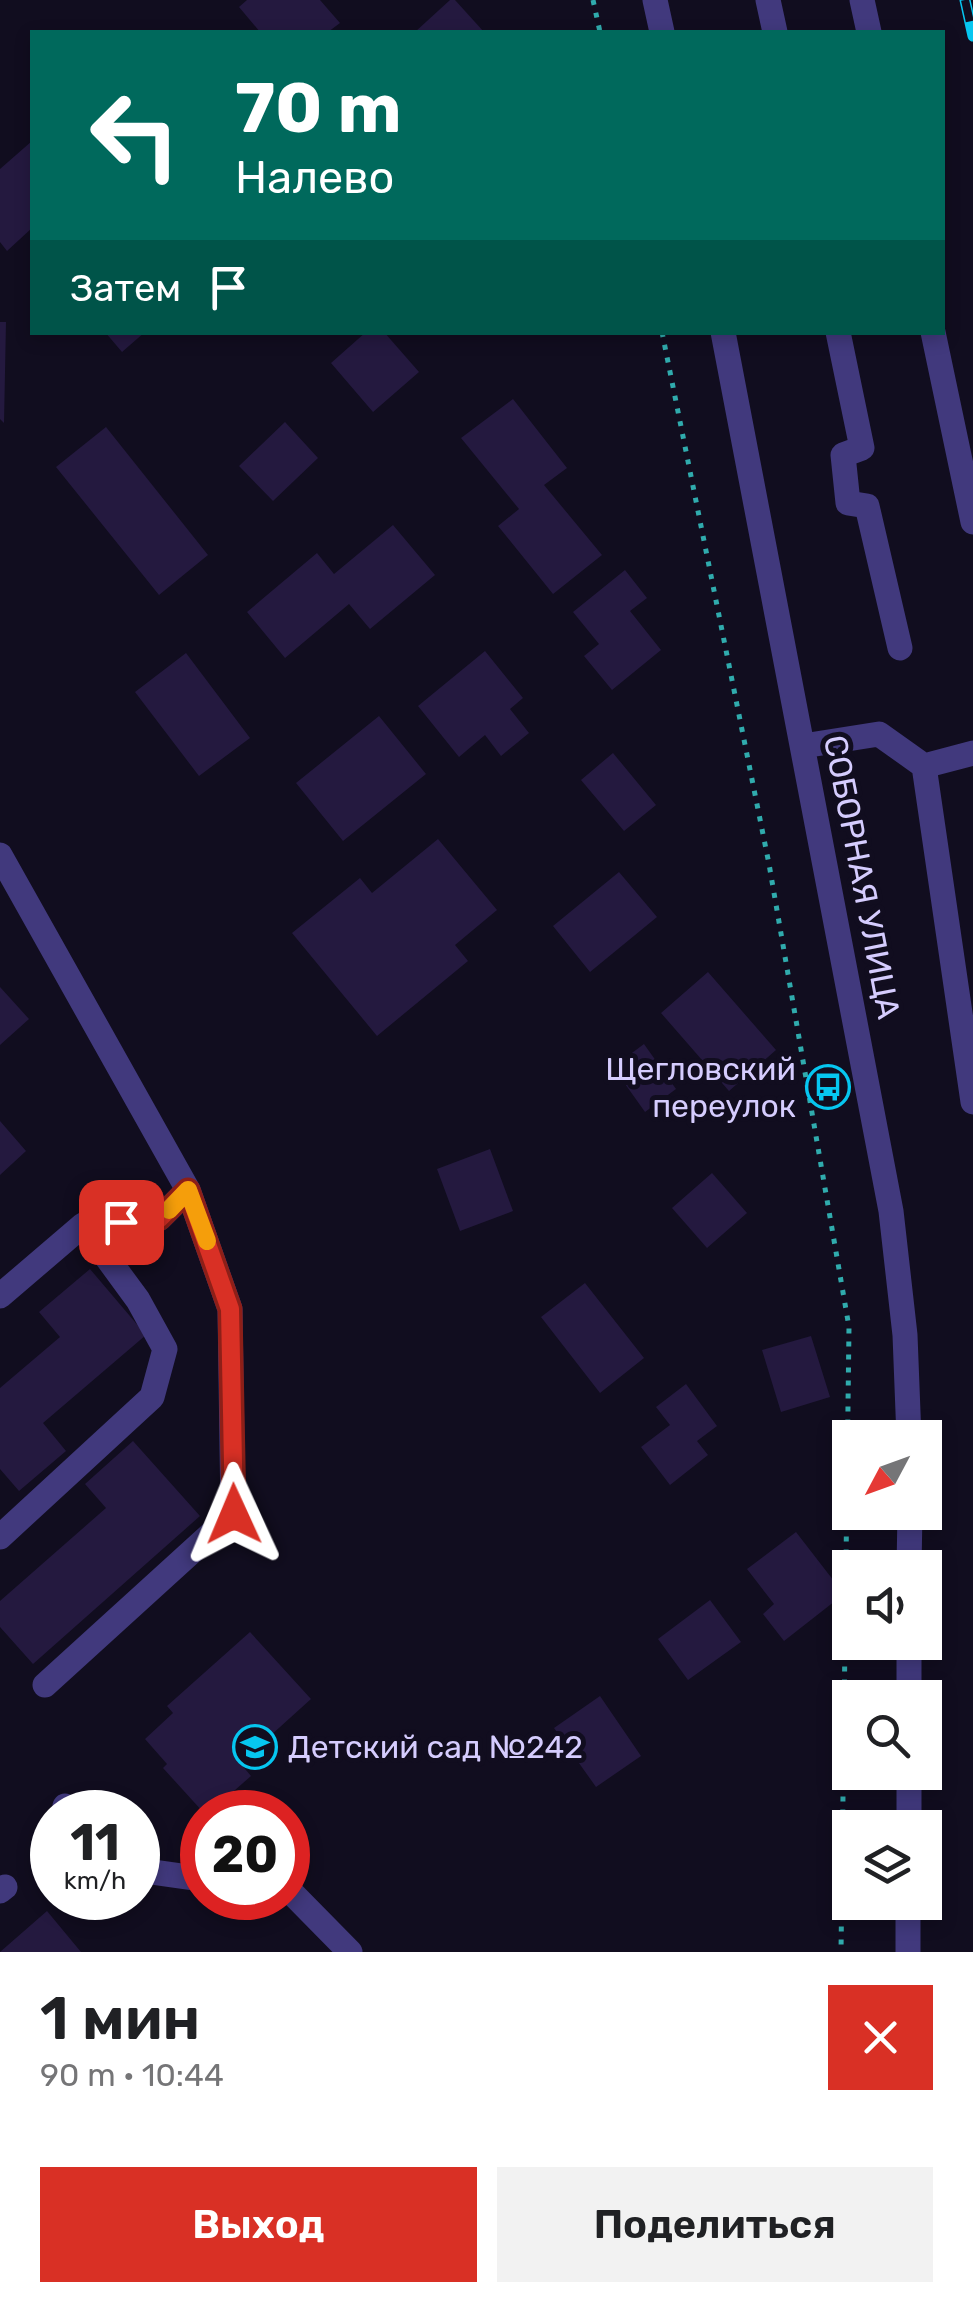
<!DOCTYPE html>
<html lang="ru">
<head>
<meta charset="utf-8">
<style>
	:root { --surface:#fff; --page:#f2f2f2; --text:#202124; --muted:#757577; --accent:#d93025 }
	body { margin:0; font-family:Rubik,sans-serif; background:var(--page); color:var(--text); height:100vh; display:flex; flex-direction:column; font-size:38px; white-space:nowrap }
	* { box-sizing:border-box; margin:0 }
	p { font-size:32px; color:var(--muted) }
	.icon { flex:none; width:55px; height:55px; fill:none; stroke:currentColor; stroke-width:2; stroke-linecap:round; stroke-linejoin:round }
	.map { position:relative; height:1952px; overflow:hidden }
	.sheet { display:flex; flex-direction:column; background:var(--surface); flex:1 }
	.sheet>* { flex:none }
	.guide { position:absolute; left:30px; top:30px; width:915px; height:305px; border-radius:0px; box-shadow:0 5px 15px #0003; background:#00695c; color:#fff; overflow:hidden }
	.needle { width:65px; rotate:229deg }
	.fabs { position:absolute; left:832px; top:1420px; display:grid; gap:20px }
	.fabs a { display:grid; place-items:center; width:110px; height:110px; border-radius:0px; background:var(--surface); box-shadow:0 5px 15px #0003; font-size:50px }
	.speed { position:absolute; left:30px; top:1790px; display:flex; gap:20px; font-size:50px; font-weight:700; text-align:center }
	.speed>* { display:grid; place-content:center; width:130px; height:130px; border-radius:50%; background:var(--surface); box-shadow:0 5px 15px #0003; line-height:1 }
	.speed small { font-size:25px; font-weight:400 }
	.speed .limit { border:15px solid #d22; background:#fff; color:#111 }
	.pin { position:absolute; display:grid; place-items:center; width:85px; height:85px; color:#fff; margin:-42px; border-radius:20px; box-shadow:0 5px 15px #0006 }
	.me { position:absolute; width:110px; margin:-55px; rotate:359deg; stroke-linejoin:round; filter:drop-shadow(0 0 8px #0008) }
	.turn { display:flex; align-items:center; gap:35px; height:210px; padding:0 40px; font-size:45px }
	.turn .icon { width:130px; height:130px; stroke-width:2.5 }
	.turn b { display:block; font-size:70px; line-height:85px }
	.then { display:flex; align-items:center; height:95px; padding:0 40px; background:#0003; gap:20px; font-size:38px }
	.round { display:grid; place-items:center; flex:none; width:105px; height:105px; border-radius:0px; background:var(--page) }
	.summary { display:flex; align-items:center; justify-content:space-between; height:170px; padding:0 40px }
	h1 { font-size:60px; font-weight:600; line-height:75px }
	.cta { display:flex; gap:20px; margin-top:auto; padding:20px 40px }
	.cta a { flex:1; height:115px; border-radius:0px; background:var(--accent); color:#fff; font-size:40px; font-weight:600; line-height:115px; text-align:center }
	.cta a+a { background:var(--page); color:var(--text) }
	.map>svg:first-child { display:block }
</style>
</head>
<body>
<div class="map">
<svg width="973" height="1952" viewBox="0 0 973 1952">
	<rect width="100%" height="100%" fill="#110d1f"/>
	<path fill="#24193f" d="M247,0H320L340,23L328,32H260L239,7Z
		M450,0H455L484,32H415Z
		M32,141V228L7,251L0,242V169Z
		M0,322H6L4,423L0,419Z
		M105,332H145L122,352Z
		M366,332H384L419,372L373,412L331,363Z
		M513,399L567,468L544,485L602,555L553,594L498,526L519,509L461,438Z
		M285,422L318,458L273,501L239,466Z
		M106,427L208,555L159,595L56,467Z
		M393,525L435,575L370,629L349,604L285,658L247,612L317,553L334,574Z
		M625,570L647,598L630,611L661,650L612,690L584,656L599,644L573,612Z
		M485,651L523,698L510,709L529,733L501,756L485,735L459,757L418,706Z
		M186,653L250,738L199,776L135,692Z
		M379,716L426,774L343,841L296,783Z
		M613,753L656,805L624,831L581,780Z
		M438,839L497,910L455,945L468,961L377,1036L292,933L360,878L372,893Z
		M619,872L657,917L590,972L553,926Z
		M708,972L776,1050L729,1091L661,1013Z
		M0,987L29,1019L0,1045Z
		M644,1044L676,1089L645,1112L613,1067Z
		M0,1121L26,1151L0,1175Z
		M490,1149L513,1211L460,1231L437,1169Z
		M712,1173L747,1213L707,1248L672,1208Z
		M90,1269L146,1335L43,1423L66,1451L19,1491L0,1469V1388L60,1337L39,1312Z
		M585,1283L644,1358L600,1393L541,1317Z
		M811,1336L830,1397L781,1412L762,1350Z
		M686,1384L717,1426L697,1441L708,1455L670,1485L641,1447L670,1425L656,1407Z
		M133,1441L200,1516L33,1664L0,1627V1601L106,1508L85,1484Z
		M796,1532L844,1594L784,1641L763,1614L774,1604L747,1569Z
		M710,1600L741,1642L688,1680L658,1639Z
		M250,1632L311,1699L240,1763L251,1776L210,1812H203L163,1768L167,1764L145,1739L173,1713L167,1706Z
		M600,1696L641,1756L596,1787L554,1728Z
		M47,1911L81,1952H0Z"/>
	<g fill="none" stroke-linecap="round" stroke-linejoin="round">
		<path stroke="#30abad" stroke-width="5" stroke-dasharray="5 8" stroke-linecap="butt" d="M593,0L600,32
			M662,332L769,864L849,1327L841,1952"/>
		<path stroke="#41397d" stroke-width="25" d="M655,0L662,32
			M768,0L775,32
			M862,0L869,32
			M723,332L891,1211L905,1335L909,1438
			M838,332L862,448L843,455L848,503L867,506L900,648
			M933,332L973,522
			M803,746L879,734L924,766L973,1102
			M924,766L973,753
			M0,855L188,1190L159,1219L83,1225L0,1296
			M0,1537L152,1397L165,1349L138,1300L83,1225
			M909,1568L910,1512
			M45,1685L233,1514L230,1309L188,1190
			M909,1698V1642
			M65,1806L71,1812
			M909,1828V1772
			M138,1870L202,1879
			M288,1889L350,1952
			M0,1891L5,1887
			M908,1952V1902"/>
		<g stroke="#06c6f0" stroke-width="11">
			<path id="rail" d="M965,0L973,36"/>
		</g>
		<use href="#rail" stroke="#110d1f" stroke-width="8" stroke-dasharray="22" stroke-linecap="butt"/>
	</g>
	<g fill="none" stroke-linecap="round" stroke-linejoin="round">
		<g stroke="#8d1f18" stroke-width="25">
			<path id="route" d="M121,1222L159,1219L188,1190L230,1309L234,1514"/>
		</g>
		<use href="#route" stroke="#d93025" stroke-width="18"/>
		<path stroke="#f59e0b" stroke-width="18" d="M169,1210L188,1190L207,1241"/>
	</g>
	<defs>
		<g id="bus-ring" transform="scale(2.25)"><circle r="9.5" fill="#110d1f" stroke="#06c6f0" stroke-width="1.5"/><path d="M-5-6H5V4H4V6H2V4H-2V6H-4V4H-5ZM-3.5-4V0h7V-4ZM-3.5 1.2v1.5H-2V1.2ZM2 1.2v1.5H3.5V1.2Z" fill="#06c6f0"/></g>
		<g id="school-ring" transform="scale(2.25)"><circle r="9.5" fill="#110d1f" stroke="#06c6f0" stroke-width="1.5"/><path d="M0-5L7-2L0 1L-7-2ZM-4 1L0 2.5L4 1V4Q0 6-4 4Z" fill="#06c6f0"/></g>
	</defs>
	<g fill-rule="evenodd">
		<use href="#bus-ring" x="828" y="1087"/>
		<use href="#school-ring" x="255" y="1747"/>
	</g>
	<g text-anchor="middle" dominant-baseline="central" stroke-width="10" stroke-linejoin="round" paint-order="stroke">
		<g font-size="32" fill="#d5ccfe" stroke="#110d1f">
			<text transform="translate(862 877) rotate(79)">СОБОРНАЯ УЛИЦА</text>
		</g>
		<g font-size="32" fill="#d5ccfe" stroke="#110d1f" text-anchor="end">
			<text x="796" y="1069">Щегловский<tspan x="796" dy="37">переулок</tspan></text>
			<text x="288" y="1747" text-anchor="start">Детский сад №242</text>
		</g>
	</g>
</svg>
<div class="fabs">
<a><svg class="needle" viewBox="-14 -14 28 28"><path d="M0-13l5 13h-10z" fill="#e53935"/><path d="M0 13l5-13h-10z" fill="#757577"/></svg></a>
<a><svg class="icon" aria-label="sound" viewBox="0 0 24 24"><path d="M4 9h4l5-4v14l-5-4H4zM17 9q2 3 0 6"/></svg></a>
<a><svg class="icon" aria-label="search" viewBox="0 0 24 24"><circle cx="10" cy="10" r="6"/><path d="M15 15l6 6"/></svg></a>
<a><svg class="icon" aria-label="layers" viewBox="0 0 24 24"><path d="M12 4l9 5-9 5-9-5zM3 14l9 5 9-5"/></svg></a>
</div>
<div class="speed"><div>11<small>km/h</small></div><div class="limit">20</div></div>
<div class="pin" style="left:121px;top:1222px;background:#d93025"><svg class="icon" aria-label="arrive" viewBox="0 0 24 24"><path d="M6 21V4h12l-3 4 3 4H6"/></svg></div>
<svg class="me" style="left:234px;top:1514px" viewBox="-20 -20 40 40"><path d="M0-17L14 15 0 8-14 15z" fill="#d93025" stroke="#fff" stroke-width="4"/></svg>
<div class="guide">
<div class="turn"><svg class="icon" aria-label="left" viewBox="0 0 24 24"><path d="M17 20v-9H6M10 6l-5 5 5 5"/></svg><div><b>70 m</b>Налево</div></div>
<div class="then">Затем<svg class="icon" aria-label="arrive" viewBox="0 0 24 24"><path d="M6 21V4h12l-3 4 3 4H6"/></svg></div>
</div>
</div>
<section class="sheet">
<div class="summary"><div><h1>1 мин</h1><p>90 m · 10:44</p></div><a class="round" style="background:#d93025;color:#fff"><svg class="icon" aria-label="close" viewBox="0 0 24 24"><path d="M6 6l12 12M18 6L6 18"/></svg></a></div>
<div class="cta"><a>Выход</a><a>Поделиться</a></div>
</section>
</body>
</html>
